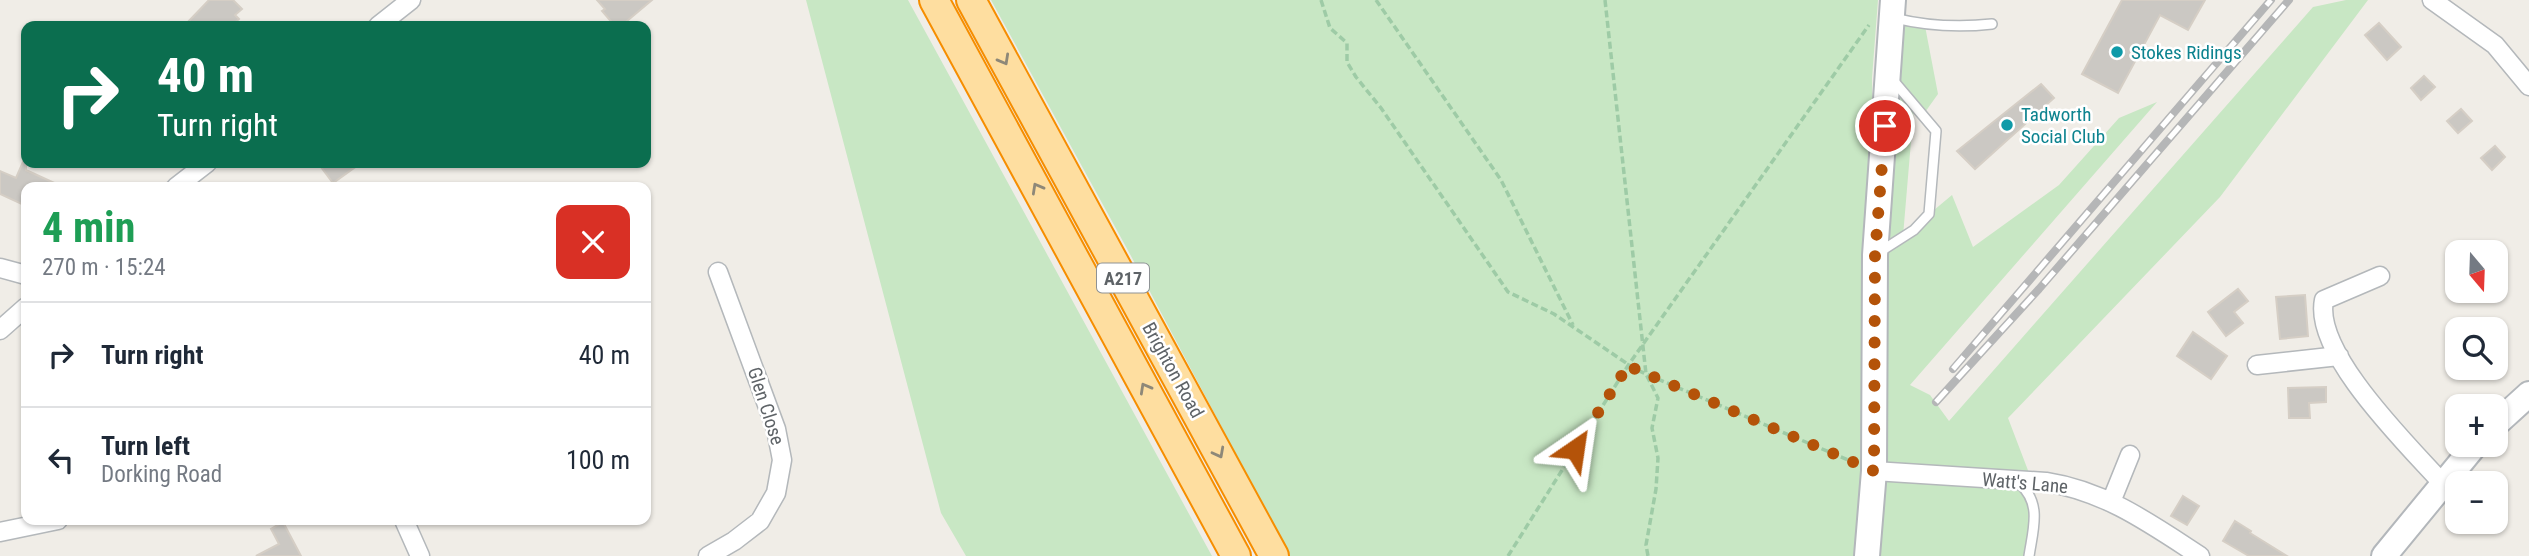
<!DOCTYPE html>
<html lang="en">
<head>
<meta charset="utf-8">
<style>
	:root { --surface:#fff; --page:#f6f6f7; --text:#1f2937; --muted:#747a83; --line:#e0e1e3 }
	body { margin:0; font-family:"Roboto Condensed",sans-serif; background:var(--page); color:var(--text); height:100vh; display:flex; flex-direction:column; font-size:26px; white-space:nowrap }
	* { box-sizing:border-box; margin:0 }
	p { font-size:23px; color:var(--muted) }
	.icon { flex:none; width:38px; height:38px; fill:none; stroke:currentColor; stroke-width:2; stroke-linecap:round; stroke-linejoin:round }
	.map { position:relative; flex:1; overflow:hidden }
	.drawer { position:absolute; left:21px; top:182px; width:630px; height:343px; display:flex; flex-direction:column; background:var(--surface); border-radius:14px; box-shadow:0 2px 5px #0004 }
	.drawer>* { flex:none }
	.guide { position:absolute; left:21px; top:21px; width:630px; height:147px; border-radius:14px; box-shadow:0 2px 5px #0004; background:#0b6e4f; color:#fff; overflow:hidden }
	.needle { width:46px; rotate:161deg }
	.buttons { position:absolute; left:2445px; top:240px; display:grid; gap:14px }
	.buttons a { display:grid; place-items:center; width:63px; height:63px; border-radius:14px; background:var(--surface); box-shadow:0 2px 5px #0004; font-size:35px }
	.pin { position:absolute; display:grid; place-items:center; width:60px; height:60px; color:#fff; margin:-30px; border:4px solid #fff; border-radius:50%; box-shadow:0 2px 7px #0007 }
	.me { position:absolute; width:77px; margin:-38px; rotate:32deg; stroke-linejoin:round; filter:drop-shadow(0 0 5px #0008) }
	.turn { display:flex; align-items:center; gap:24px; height:147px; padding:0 21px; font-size:32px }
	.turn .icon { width:91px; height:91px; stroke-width:2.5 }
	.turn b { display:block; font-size:49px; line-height:60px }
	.round { display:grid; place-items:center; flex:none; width:74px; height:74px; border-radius:14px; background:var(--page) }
	.overview { display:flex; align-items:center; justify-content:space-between; height:119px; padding:0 21px }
	h1 { font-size:42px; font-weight:700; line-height:52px; color:#1e9e55 }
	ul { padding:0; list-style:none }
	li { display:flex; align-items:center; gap:21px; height:105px; padding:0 21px; border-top:2px solid var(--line) }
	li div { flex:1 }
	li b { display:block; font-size:26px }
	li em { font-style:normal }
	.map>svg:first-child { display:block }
</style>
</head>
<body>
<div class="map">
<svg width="2529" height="556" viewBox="0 0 2529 556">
	<rect width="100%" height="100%" fill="#f0ede7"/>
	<path fill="#c8e7c4" d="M806,0H908L1212,556H966L941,513Z
		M991,0H1878L1872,78L1875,244L1892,17L1925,26L1938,94L1923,115L1914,106L1903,236L1952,195L1973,247L2059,185L2119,118L2157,102L1910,385L1930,395L1949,421L2313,7L2346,0H2368L2220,197L2008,418L2029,473L2018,482L2032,497L2029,556H1290L1131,256Z"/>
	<path fill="#cbc8c3" stroke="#d5cec5" stroke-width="2" d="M209,0H233L242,9L235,15L239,19L231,26H184Z
		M597,0H652L621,26H615L602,11L605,9Z
		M2122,0H2205L2188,30L2160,15L2118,93L2082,74Z
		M2379,23L2401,47L2387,60L2365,35Z
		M2424,76L2435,87L2421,100L2411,88Z
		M2041,84L2054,98L1975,169L1957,151Z
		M2461,109L2472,121L2458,133L2447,121Z
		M2495,146L2505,157L2492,170L2481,158Z
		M26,155V170L63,187H26V206L0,194V171L16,178Z
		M318,163H361L333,183Z
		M2238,289L2248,301L2234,312L2243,323L2226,336L2208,312Z
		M2305,295L2308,336L2280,339L2276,297Z
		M2193,332L2227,356L2211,379L2177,356Z
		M2326,387V402L2309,403L2310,418H2289L2288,388Z
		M2183,496L2199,506L2187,525L2171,516Z
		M2235,521L2251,531L2250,533L2287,556H2249L2223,541Z
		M283,522L301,556H256L279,544L271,529Z"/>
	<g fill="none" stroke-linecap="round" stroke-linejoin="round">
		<g stroke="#b4b8bb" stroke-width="12">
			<path id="service" d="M1894,18C1927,26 1957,28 1992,24
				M1878,253L1914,230L1929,214L1936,131L1892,79
				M2020,484C2042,504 2033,529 2029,556"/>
		</g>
		<g stroke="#b4b8bb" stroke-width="21">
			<path id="minor" d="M2432,0L2495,45L2529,86
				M378,26L411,0
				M176,187L207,163
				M0,268L26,275
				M2380,276L2324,300C2313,353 2408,445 2442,483
				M0,330L26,307
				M2257,365L2339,356
				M1874,471L2046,482C2105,491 2151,524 2200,556
				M2111,502L2130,455
				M404,520L420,556
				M0,532L58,520
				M708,556L734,541L760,521L776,493L782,460L776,429L718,272"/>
		</g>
		<g stroke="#b3b7bb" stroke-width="28">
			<path id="secondary" d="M2496,424L2529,394
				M1867,556L1874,471L1875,255L1893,0
				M2384,556L2476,444"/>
		</g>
		<g stroke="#f68e01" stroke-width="32">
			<path id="trunk" d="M934,0L1236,556
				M971,0L1274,556"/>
		</g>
		<path stroke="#9ecba6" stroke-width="3.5" stroke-dasharray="7 3.5" stroke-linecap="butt" d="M1321,0L1330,28L1347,43V62L1356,77L1381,108L1508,292L1554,314L1635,369L1646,374L1658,398L1652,428L1658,458L1656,489L1646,545L1648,556
			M1376,0L1501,180L1573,325
			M1605,0L1646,374L1855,463
			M1508,556L1629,364L1869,25"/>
		<use href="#service" stroke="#fff" stroke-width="9"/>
		<use href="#minor" stroke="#fff" stroke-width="18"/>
		<use href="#secondary" stroke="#fff" stroke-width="24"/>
		<use href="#trunk" stroke="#fedea0" stroke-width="28"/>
		<g stroke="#b5b6b7" stroke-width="8">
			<path id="rail" d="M1953,369L2271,0
				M1936,402L2039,289L2289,0"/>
		</g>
		<use href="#rail" stroke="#fff" stroke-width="5" stroke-dasharray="16" stroke-linecap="butt"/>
	</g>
	<defs><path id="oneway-chevron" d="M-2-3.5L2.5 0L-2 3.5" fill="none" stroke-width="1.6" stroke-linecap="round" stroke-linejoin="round" transform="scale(1.75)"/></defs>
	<g stroke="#8e8878">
		<use href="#oneway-chevron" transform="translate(1004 60) rotate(61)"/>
		<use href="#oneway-chevron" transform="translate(1037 188) rotate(-119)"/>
		<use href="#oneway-chevron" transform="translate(1145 388) rotate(-119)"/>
		<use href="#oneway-chevron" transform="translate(1219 453) rotate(62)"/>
	</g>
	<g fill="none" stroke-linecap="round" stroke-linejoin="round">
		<path stroke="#b45309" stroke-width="12" stroke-dasharray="0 21.6" d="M1575,449L1629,364L1635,369L1874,471L1875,255L1885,126"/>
	</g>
	<g fill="#0f9aa8" stroke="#fff" stroke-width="2.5">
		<circle cx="2117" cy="52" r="7"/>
		<circle cx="2007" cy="125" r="7"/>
	</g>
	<g text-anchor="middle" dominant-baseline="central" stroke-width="5" stroke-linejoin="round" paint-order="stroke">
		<rect fill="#fff" stroke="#8e9295" stroke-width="2" x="1097" y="263.5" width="52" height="29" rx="5"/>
		<g font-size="18" font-weight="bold" fill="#5e6367">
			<text x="1123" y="278">A217</text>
		</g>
		<g font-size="19" fill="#0d838f" stroke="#fff" text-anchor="start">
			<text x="2131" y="52">Stokes Ridings</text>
			<text x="2021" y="114">Tadworth<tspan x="2021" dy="22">Social Club</tspan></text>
		</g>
		<g font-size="19" fill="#5e6367" stroke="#fff">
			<text transform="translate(1173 370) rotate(61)">Brighton Road</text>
			<text transform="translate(766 406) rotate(72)">Glen Close</text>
			<text transform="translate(2025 483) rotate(5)">Watt's Lane</text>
		</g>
	</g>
</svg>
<div class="buttons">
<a><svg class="needle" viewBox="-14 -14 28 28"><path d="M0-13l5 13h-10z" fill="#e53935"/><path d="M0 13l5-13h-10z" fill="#747a83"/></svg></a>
<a><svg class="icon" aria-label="search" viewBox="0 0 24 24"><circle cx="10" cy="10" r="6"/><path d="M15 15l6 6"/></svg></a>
<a>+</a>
<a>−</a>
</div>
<div class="pin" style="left:1885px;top:126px;background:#d93025"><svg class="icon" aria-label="arrive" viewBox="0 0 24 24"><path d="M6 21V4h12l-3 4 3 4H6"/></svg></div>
<svg class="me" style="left:1575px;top:449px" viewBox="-20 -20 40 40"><path d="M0-17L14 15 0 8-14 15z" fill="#b45309" stroke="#fff" stroke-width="4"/></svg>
<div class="guide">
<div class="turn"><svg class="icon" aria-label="right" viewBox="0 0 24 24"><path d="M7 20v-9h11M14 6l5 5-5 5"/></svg><div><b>40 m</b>Turn right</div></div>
</div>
<section class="drawer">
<div class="overview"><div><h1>4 min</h1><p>270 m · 15:24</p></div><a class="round" style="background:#d93025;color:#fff"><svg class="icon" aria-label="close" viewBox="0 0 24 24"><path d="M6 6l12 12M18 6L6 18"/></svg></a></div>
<ul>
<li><svg class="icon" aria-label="right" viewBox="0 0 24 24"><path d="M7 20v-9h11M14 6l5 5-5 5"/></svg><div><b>Turn right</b></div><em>40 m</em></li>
<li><svg class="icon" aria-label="left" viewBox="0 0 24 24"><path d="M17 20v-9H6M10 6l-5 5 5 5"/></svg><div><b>Turn left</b><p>Dorking Road</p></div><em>100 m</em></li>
</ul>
</section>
</div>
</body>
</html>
